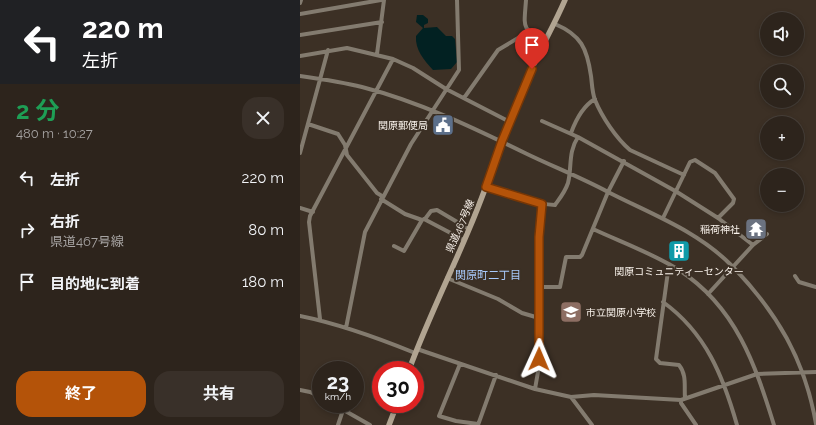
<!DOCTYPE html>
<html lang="ja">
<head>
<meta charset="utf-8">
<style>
	:root { --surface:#2d241c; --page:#393029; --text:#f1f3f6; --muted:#a7a4a3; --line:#48413b; --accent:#b45309 }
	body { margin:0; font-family:Raleway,"Noto Sans JP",sans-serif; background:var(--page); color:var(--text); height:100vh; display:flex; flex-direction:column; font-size:15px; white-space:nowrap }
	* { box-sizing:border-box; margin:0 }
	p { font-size:13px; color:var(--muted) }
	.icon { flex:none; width:22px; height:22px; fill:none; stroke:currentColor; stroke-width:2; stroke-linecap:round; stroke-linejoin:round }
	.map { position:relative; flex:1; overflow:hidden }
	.panel { display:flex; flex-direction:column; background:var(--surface); width:300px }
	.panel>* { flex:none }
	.guide { background:#202124; color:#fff; overflow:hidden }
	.buttons { position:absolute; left:460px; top:12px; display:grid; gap:8px }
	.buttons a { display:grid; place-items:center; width:44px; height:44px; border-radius:50%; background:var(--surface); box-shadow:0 2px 6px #0003,0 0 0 1px var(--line); font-size:20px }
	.speed { position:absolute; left:12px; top:361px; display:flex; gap:8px; font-size:20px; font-weight:700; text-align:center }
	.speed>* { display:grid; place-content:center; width:52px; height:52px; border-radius:50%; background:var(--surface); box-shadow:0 2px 6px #0003,0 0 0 1px var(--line); line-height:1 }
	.speed small { font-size:10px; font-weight:400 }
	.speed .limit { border:6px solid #d22; background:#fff; color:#111 }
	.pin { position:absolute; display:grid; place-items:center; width:34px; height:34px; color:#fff; margin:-41px -17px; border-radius:50% 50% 50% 0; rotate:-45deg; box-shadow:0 0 4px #0007 }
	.pin .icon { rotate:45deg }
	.me { position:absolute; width:44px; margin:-22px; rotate:1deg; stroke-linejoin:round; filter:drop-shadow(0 0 3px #0008) }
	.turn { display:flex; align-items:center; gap:14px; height:84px; padding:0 16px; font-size:18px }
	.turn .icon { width:52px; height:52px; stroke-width:2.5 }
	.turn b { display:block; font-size:28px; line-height:34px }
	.round { display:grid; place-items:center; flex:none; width:42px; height:42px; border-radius:16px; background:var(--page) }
	.summary { display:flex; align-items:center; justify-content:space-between; height:68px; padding:0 16px }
	h1 { font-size:24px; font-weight:700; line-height:30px; color:#1e9e55 }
	.cta { display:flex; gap:8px; margin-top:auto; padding:8px 16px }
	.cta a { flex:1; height:46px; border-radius:16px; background:var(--accent); color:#fff; font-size:16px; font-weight:700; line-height:46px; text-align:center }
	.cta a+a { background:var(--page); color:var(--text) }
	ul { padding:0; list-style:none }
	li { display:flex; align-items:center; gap:12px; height:52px; padding:0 16px }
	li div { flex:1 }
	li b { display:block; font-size:15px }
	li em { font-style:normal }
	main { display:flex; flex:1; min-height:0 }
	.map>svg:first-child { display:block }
</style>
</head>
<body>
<main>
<section class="panel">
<div class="guide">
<div class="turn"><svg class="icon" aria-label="left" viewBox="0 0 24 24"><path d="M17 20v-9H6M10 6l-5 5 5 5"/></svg><div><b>220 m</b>左折</div></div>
</div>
<div class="summary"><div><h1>2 分</h1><p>480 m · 10:27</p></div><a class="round"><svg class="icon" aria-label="close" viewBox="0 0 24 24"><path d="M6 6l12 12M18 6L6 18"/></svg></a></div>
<ul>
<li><svg class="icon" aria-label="left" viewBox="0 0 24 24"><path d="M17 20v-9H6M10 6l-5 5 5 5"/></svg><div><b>左折</b></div><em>220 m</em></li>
<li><svg class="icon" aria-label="right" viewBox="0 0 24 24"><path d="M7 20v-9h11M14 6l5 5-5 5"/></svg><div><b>右折</b><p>県道467号線</p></div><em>80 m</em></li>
<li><svg class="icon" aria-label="arrive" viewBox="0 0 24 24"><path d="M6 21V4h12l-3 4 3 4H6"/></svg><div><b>目的地に到着</b></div><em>180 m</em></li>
</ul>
<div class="cta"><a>終了</a><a>共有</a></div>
</section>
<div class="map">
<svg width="516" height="425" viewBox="0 0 516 425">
	<rect width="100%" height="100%" fill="#3c3025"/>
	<path fill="#022122" d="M117,15H123L128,19V23L124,25V28L137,27L146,36H152L155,39L157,62L151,69L133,70C124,60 115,50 116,36L123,28L116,22Z"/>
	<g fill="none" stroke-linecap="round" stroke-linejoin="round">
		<path stroke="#837b6f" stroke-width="4" d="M226,0C224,29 221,27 245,43
			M0,3L1,0
			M0,14L81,0
			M255,24C281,35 287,48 291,76C292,83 292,92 295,100C302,117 316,138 330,150L384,175
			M0,35L82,22
			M77,54L84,0
			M0,56L47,48L93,59L113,68L146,89L210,122
			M0,76C21,79 42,82 62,87C120,102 174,128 227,154C254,167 282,178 308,192C351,214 398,231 432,266C477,312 505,360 516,424
			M164,98L198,50L228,32
			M242,121L278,137L377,192L418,218L453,245
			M8,124L38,134L45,145L47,155L77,193L82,196
			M271,133C275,122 283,106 295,99
			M0,153L28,50
			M186,187C209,195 231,204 255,205C260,198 265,192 268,183C272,167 268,152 278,137
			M81,199L105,214L122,220L104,251L94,246
			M0,208L13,212
			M363,218L390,162L395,160L415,173L434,199L433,203L418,218
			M124,219L164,240
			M125,219L131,211L137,210L169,229
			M293,229C321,242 352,253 379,270C436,307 455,364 474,425
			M369,264L356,359L360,363L379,365C387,375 384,386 385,398
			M495,276L499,282L516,287
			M147,278L198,299L222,313L239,318
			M239,287H260L266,257H280L282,255L308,192L324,161
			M408,294L453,245L467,234
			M363,302C406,333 423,376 437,425
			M0,316C40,324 78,338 115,353
			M20,319L9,222L10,216L93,59
			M46,328L65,232L111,144L159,70L157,0
			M117,349L235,389L271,397L292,425
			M160,364L139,416L156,421L178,424
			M235,389L239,366V237L242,205
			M0,390L10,392L21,397
			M271,397L294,395L381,400L457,374L516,372
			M381,400V403L396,425
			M33,404L70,425
			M38,425L43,410
			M178,425L196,375"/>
		<path stroke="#b1a491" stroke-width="5.5" d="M109,370C127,321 150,275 170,227C190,180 205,130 226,82C237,54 253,28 265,0
			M89,425L97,404"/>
	</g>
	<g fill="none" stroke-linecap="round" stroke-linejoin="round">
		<g stroke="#753606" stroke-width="10">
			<path id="route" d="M232,69L202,141L186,187L242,204L239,237V359"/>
		</g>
		<use href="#route" stroke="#b45309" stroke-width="7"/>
	</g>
	<defs>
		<g id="civic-square" transform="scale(1.15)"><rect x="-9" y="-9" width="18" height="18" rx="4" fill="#5c6f8a" stroke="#3c3025"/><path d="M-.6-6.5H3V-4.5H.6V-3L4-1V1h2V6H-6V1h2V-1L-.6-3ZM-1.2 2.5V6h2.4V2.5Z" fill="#fff"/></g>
		<g id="temple-square" transform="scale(1.15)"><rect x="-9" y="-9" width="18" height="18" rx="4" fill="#6b7280" stroke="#3c3025"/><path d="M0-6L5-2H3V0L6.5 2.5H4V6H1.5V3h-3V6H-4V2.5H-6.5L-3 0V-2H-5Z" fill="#fff"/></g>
		<g id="building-square" transform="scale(1.15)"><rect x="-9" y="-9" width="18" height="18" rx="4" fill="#0f9aa8" stroke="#3c3025"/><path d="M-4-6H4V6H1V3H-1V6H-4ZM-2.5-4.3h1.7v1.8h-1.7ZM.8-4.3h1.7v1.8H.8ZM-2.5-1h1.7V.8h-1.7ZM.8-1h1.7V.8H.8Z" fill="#fff"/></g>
		<g id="school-square" transform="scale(1.15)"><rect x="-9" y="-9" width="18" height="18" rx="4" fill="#8d6e63" stroke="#3c3025"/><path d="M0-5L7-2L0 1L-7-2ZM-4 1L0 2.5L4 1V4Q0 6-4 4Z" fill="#fff"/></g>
	</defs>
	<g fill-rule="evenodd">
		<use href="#civic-square" x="143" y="125"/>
		<use href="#temple-square" x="456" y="229"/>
		<use href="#building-square" x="379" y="251"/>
		<use href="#school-square" x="271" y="312"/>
	</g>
	<g text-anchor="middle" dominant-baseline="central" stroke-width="4" stroke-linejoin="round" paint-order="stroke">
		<g font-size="10" fill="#f9f2eb" stroke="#3c3025" text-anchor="end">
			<text x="128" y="125">関原郵便局</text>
			<text x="440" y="229">稲荷神社</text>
			<text x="379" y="271" text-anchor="middle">関原コミュニティーセンター</text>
			<text x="286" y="312" text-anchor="start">市立関原小学校</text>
		</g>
		<g font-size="10" fill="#f9f2eb" stroke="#3c3025">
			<text transform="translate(160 226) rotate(-67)">県道467号線</text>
		</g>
		<g font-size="11" fill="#a8cafc" stroke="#3c3025">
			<text x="188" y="275">関原町二丁目</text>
		</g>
	</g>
</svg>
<div class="buttons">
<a><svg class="icon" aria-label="sound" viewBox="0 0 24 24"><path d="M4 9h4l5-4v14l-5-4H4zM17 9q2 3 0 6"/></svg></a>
<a><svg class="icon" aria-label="search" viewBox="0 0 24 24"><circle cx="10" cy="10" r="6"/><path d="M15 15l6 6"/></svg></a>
<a>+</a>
<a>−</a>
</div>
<div class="speed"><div>23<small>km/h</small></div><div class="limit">30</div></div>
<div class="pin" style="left:232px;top:69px;background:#d93025"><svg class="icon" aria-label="arrive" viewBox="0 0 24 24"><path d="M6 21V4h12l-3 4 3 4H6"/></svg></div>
<svg class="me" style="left:239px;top:359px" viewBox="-20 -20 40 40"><path d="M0-17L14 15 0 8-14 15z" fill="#b45309" stroke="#fff" stroke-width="4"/></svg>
</div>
</main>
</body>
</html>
